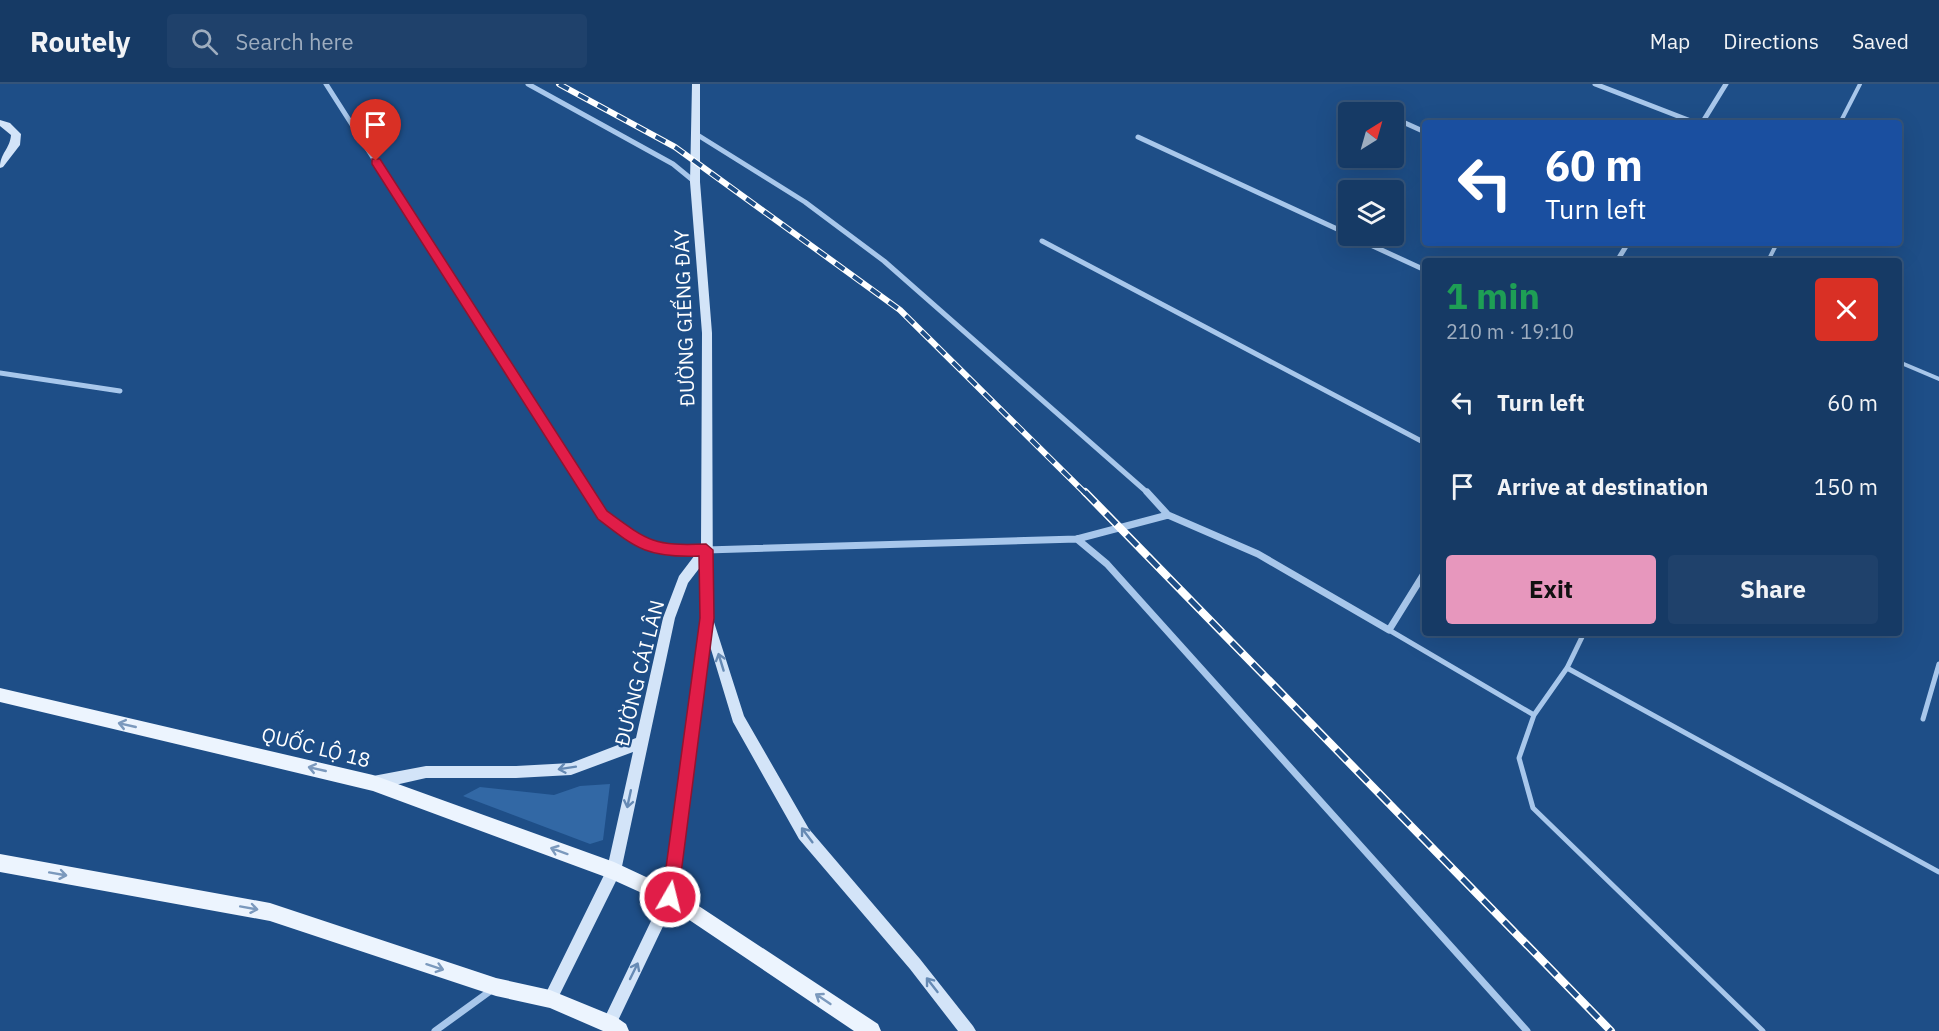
<!DOCTYPE html>
<html lang="en">
<head>
<meta charset="utf-8">
<style>
	:root { --surface:#163a65; --page:#1f416b; --text:#f1f3f6; --muted:#9eadbf; --line:#355479; --accent:#e797bd }
	body { margin:0; font-family:"IBM Plex Sans",sans-serif; background:var(--page); color:var(--text); height:100vh; display:flex; flex-direction:column; font-size:22px; white-space:nowrap }
	* { box-sizing:border-box; margin:0 }
	p { font-size:20px; color:var(--muted) }
	.icon { flex:none; width:33px; height:33px; fill:none; stroke:currentColor; stroke-width:2; stroke-linecap:round; stroke-linejoin:round }
	.map { position:relative; flex:1; overflow:hidden }
	.details { position:absolute; left:1422px; top:174px; width:480px; height:378px; display:flex; flex-direction:column; background:var(--surface); border-radius:6px; box-shadow:0 6px 24px #0002,0 0 0 2px var(--line) }
	.details>* { flex:none }
	.top-card { position:absolute; left:1422px; top:36px; width:480px; height:126px; border-radius:6px; box-shadow:0 6px 24px #0002,0 0 0 2px var(--line); background:#1a4fa0; color:#fff; overflow:hidden }
	.needle { width:39px; rotate:37deg }
	.tools { position:absolute; left:1338px; top:18px; display:grid; gap:12px }
	.tools a { display:grid; place-items:center; width:66px; height:66px; border-radius:6px; background:var(--surface); box-shadow:0 6px 24px #0002,0 0 0 2px var(--line); font-size:30px }
	.pin { position:absolute; display:grid; place-items:center; width:51px; height:51px; color:#fff; margin:-62px -26px; border-radius:50% 50% 50% 0; rotate:-45deg; box-shadow:0 0 6px #0007 }
	.pin .icon { rotate:45deg }
	.me { position:absolute; width:66px; margin:-33px; rotate:8deg; stroke-linejoin:round; filter:drop-shadow(0 0 4px #0008) }
	.turn { display:flex; align-items:center; gap:21px; height:126px; padding:0 24px; font-size:27px }
	.turn .icon { width:78px; height:78px; stroke-width:2.5 }
	.turn b { display:block; font-size:42px; line-height:51px }
	.round { display:grid; place-items:center; flex:none; width:63px; height:63px; border-radius:6px; background:var(--page) }
	.head { display:flex; align-items:center; justify-content:space-between; height:102px; padding:0 24px }
	h1 { font-size:36px; font-weight:700; line-height:45px; color:#1e9e55 }
	.button { display:flex; gap:12px; margin-top:auto; padding:12px 24px }
	.button a { flex:1; height:69px; border-radius:6px; background:var(--accent); color:#111; font-size:24px; font-weight:700; line-height:69px; text-align:center }
	.button a+a { background:var(--page); color:var(--text) }
	ul { padding:0; list-style:none }
	li { display:flex; align-items:center; gap:18px; height:84px; padding:0 24px }
	li div { flex:1 }
	li b { display:block; font-size:22px }
	li em { font-style:normal }
	header { display:flex; align-items:center; gap:36px; box-sizing:border-box; height:84px; padding:0 30px; background:var(--surface); border-bottom:2px solid var(--line) }
	header strong { font-size:28px }
	nav { display:flex; gap:33px; margin-inline-start:auto; font-size:21px }
	.search { width:420px; height:54px; background:var(--page); display:flex; align-items:center; gap:15px; box-sizing:border-box; padding:0 21px; border-radius:6px; color:var(--muted); font-size:22px }
	.map>svg:first-child { display:block }
</style>
</head>
<body>
<header>
<strong>Routely</strong>
<div class="search"><svg class="icon" aria-label="search" viewBox="0 0 24 24"><circle cx="10" cy="10" r="6"/><path d="M15 15l6 6"/></svg>Search here</div>
<nav><a>Map</a><a>Directions</a><a>Saved</a></nav>
</header>
<div class="map">
<svg width="1939" height="947" viewBox="0 0 1939 947">
	<rect width="100%" height="100%" fill="#1e4e87"/>
	<path fill="#3268a5" d="M610,700L603,756L590,760L463,712L480,703L554,711L580,702Z"/>
	<g fill="none" stroke-linecap="round" stroke-linejoin="round">
		<path stroke="#a8c7eb" stroke-width="4" d="M1840,39L1860,0
			M1768,177L1777,159
			M1899,278L1939,295"/>
		<path stroke="#a8c7eb" stroke-width="5" d="M1389,546L1534,631
			M1584,549L1567,584L1534,631L1519,674L1533,724L1763,947
			M1567,584L1939,788
			M1923,635L1939,580"/>
		<path stroke="#a8c7eb" stroke-width="5" d="M326,0L588,410
			M528,0L673,80L695,98
			M1595,0L1696,39
			M1357,19L1380,28
			M1394,34L1425,48
			M1702,39L1726,0
			M696,50L805,118L884,177L1149,410
			M1138,53L1348,150
			M1351,152L1425,186
			M1042,157L1425,359
			M1617,177L1628,159
			M0,289L120,307"/>
		<path stroke="#a8c7eb" stroke-width="7" d="M587,408L602,431L641,460L673,467L1077,455L1168,431
			M1147,408L1168,431L1258,470L1389,546L1425,488
			M1077,455L1107,480L1527,947
			M435,947L493,905"/>
		<path fill="#d3e4f8" fill-rule="evenodd" d="M692,0H700V98L712,249L713,535L744,632L809,745L920,875L973,942L976,947H958L910,885L799,755L733,638L710,562L677,813L614,945L610,947L604,945L601,940L604,935L663,812L701,534V482L688,499L675,534L621,787L555,920L550,922L545,920L543,915L607,785L633,668L571,691L516,694H426L373,706L368,704L366,699L368,694L373,692L426,682H516L571,679L636,654L663,534L679,492L701,463L702,249L690,98Z
			M0,36L10,39L21,50L20,61L3,83L0,84C0,69 10,65 11,51L0,42Z"/>
		<path fill="#ecf4fe" fill-rule="evenodd" d="M0,604L373,691L614,778L676,807L878,940L881,947H854L664,819L611,795L373,707L0,618Z
			M0,770L270,819L496,894L550,906L616,933L626,940L629,947H603L550,924L496,912L270,837L0,788Z"/>
		<g stroke="#fff" stroke-width="6">
			<path id="rail-far1" d="M559,0L675,63L900,226L1086,410"/>
		</g>
		<g stroke="#fff" stroke-width="8">
			<path id="rail" d="M1085,408L1611,947"/>
		</g>
		<use href="#rail-far1" stroke="#1e4e87" stroke-width="4" stroke-dasharray="11" stroke-linecap="butt"/>
		<use href="#rail" stroke="#1e4e87" stroke-width="5" stroke-dasharray="15" stroke-linecap="butt"/>
	</g>
	<defs><path id="oneway-shaft" d="M-6 0H5M1.5-3L5.5 0L1.5 3" fill="none" stroke-width="1.6" stroke-linecap="round" stroke-linejoin="round" transform="scale(1.5)"/></defs>
	<g stroke="#668ab4">
		<use href="#oneway-shaft" transform="translate(721 578) rotate(-107)"/>
		<use href="#oneway-shaft" transform="translate(567 684) rotate(171)"/>
		<use href="#oneway-shaft" transform="translate(629 715) rotate(102)"/>
		<use href="#oneway-shaft" transform="translate(807 751) rotate(-127)"/>
		<use href="#oneway-shaft" transform="translate(634 887) rotate(-64)"/>
		<use href="#oneway-shaft" transform="translate(932 901) rotate(-128)"/>
	</g>
	<g stroke="#7b99bd">
		<use href="#oneway-shaft" transform="translate(127 641) rotate(-167)"/>
		<use href="#oneway-shaft" transform="translate(317 685) rotate(-167)"/>
		<use href="#oneway-shaft" transform="translate(559 767) rotate(-160)"/>
		<use href="#oneway-shaft" transform="translate(58 790) rotate(10)"/>
		<use href="#oneway-shaft" transform="translate(249 824) rotate(10)"/>
		<use href="#oneway-shaft" transform="translate(435 883) rotate(18)"/>
		<use href="#oneway-shaft" transform="translate(823 915) rotate(-146)"/>
	</g>
	<path fill="#e11d48" stroke="#92132f" stroke-width="1.5" d="M372,75H380L607,427C649,458 654,462 706,460L713,466L714,534L678,813L676,818L670,821L664,818L662,813L700,534L699,472C648,474 637,465 598,435L372,80Z"/>
	<g text-anchor="middle" dominant-baseline="central" stroke-width="4.5" stroke-linejoin="round" paint-order="stroke">
		<g font-size="20" fill="#fff" stroke="#1e4e87">
			<text transform="translate(684 234) rotate(-92)">ĐƯỜNG GIẾNG ĐÁY</text>
			<text transform="translate(639 589) rotate(-76)">ĐƯỜNG CÁI LÂN</text>
			<text transform="translate(316 663) rotate(14)">QUỐC LỘ 18</text>
		</g>
	</g>
</svg>
<div class="tools">
<a><svg class="needle" viewBox="-14 -14 28 28"><path d="M0-13l5 13h-10z" fill="#e53935"/><path d="M0 13l5-13h-10z" fill="#9eadbf"/></svg></a>
<a><svg class="icon" aria-label="layers" viewBox="0 0 24 24"><path d="M12 4l9 5-9 5-9-5zM3 14l9 5 9-5"/></svg></a>
</div>
<div class="pin" style="left:376px;top:77px;background:#d93025"><svg class="icon" aria-label="arrive" viewBox="0 0 24 24"><path d="M6 21V4h12l-3 4 3 4H6"/></svg></div>
<svg class="me" style="left:670px;top:813px" viewBox="-20 -20 40 40"><circle r="17" fill="#e11d48" stroke="#fff" stroke-width="3"/><path d="M0-11L8 9 0 5-8 9z" fill="#fff"/></svg>
<div class="top-card">
<div class="turn"><svg class="icon" aria-label="left" viewBox="0 0 24 24"><path d="M17 20v-9H6M10 6l-5 5 5 5"/></svg><div><b>60 m</b>Turn left</div></div>
</div>
<section class="details">
<div class="head"><div><h1>1 min</h1><p>210 m · 19:10</p></div><a class="round" style="background:#d93025;color:#fff"><svg class="icon" aria-label="close" viewBox="0 0 24 24"><path d="M6 6l12 12M18 6L6 18"/></svg></a></div>
<ul>
<li><svg class="icon" aria-label="left" viewBox="0 0 24 24"><path d="M17 20v-9H6M10 6l-5 5 5 5"/></svg><div><b>Turn left</b></div><em>60 m</em></li>
<li><svg class="icon" aria-label="arrive" viewBox="0 0 24 24"><path d="M6 21V4h12l-3 4 3 4H6"/></svg><div><b>Arrive at destination</b></div><em>150 m</em></li>
</ul>
<div class="button"><a>Exit</a><a>Share</a></div>
</section>
</div>
</body>
</html>
